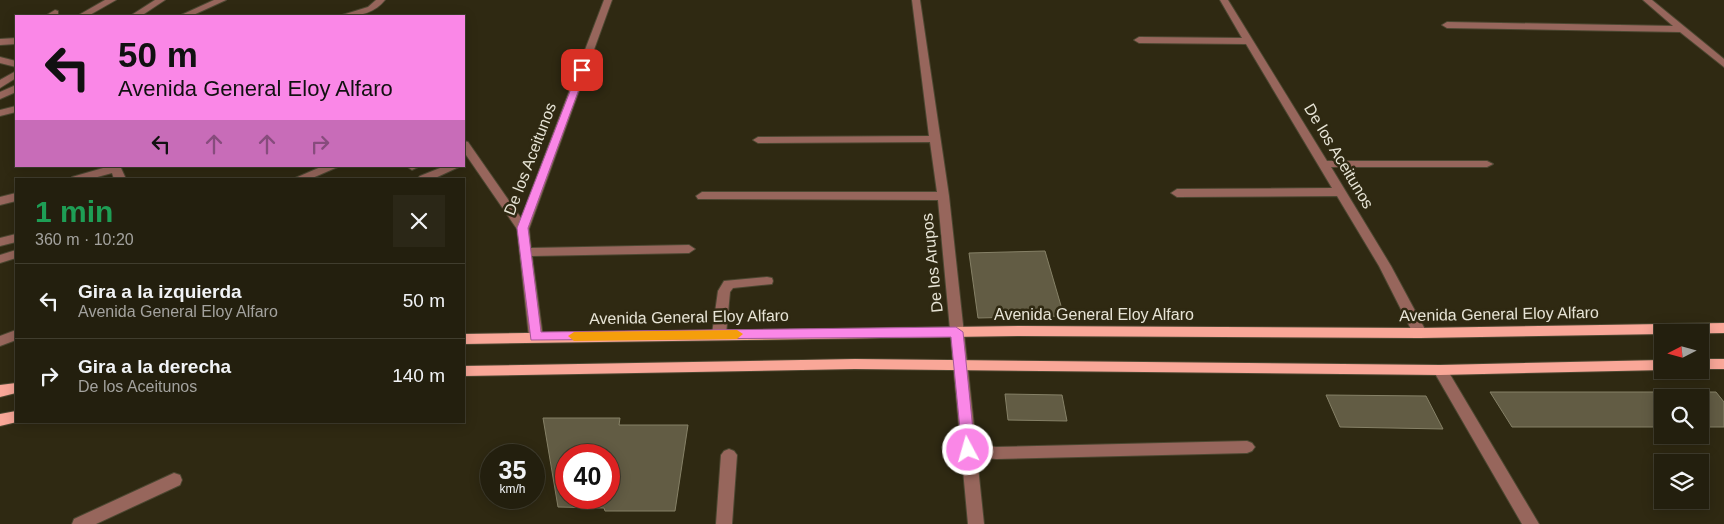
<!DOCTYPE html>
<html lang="es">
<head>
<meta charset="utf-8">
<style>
	:root { --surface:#231f0e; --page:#2b2717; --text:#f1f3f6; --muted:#a3a29e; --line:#403d2e }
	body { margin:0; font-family:Helvetica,sans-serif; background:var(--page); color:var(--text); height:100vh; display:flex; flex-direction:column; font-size:19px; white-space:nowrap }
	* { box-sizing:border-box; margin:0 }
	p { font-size:16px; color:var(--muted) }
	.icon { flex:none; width:28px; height:28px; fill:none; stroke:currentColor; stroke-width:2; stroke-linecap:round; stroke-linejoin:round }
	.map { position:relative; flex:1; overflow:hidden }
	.side { position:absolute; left:15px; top:178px; width:450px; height:245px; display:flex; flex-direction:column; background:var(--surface); border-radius:0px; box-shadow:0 2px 12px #0003,0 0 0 1px var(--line) }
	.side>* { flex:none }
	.banner { position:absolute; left:15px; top:15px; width:450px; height:152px; border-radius:0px; box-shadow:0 2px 12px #0003,0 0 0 1px var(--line); background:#fa87e7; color:#111; overflow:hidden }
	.needle { width:32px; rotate:264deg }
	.controls { position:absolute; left:1654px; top:324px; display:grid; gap:10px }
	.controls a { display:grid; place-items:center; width:55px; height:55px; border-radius:0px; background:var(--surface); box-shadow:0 2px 12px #0003,0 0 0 1px var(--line); font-size:25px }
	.speed { position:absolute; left:480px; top:444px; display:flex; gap:10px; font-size:25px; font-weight:700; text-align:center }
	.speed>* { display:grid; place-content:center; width:65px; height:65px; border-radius:50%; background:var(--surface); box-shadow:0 2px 12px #0003,0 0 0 1px var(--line); line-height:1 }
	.speed small { font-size:12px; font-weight:400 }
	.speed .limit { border:8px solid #d22; background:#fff; color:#111 }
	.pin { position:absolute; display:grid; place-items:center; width:42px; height:42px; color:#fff; margin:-21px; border-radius:10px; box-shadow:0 2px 8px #0006 }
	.me { position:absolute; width:55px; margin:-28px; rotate:354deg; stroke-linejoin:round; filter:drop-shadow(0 0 4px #0008) }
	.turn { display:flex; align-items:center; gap:18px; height:105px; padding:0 20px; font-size:22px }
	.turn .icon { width:65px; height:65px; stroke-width:2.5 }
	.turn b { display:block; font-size:35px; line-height:42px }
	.lanes { display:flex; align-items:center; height:48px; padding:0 20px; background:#0003; justify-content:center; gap:25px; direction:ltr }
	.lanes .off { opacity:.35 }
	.round { display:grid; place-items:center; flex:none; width:52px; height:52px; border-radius:0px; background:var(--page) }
	.overview { display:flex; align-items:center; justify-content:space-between; height:85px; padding:0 20px }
	h1 { font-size:30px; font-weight:600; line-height:38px; color:#1e9e55 }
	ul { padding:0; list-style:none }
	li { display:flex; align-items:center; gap:15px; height:75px; padding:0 20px; border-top:1px solid var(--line) }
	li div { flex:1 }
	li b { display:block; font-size:19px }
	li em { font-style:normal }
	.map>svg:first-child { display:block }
</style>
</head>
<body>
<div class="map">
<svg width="1724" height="524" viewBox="0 0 1724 524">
	<rect width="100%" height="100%" fill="#2f2912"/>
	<path fill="#625c44" stroke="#868167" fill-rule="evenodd" d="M1045,251L1064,316L978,318L969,253Z
		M1490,392H1716L1724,402V427H1700V398H1662V427H1512Z
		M1005,394L1062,395L1067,421L1008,420Z
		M1326,395L1426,396L1443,429L1340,427Z
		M543,418H620L619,425H688L675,511H605L604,508L558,507ZM566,455H609V498H566Z"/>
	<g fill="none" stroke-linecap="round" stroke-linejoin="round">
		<g stroke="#4c4731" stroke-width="2">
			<path id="minor" d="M105,0H116L88,16H77Z
				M155,0H165L141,16H130Z
				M214,0H226L191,16H179Z
				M376,0H385C374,14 357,17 339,16L368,7Z
				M604,0H612L529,229L531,248L689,245L695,249L689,253L532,256L543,337L541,341H531L529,337L517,229L464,152V141L468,142L521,218Z
				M912,0H920L949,196L976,444L996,447L1247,441L1252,443L1255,447L1252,451L1247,453L996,459L977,457L984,524H968L938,200L698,199L696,196L702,192H937L930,142L758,143L753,140L758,137L929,136Z
				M1220,0H1228L1327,161H1487L1493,164L1487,167H1331L1391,266L1427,333L1425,337H1415L1379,266L1337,196L1177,197L1171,193L1177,189L1332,188L1246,44L1139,43L1134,40L1139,37L1242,38Z
				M1643,0H1652L1724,59V67L1680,32L1447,28L1442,25L1447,22L1673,26Z
				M55,10L58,11V15L45,16Z
				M16,38V44L0,45V39Z
				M0,57L16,61V67L0,63Z
				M16,71V78L0,88V80Z
				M16,85V92L0,99V92Z
				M16,106V112L0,116V110Z
				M110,166L121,168L126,179H114L112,173L90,179H71L72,177Z
				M323,166H340L310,179H293Z
				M406,166H417L418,167L412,170Z
				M445,166H461L433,179L418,178L420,176Z
				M16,193V201L0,205V197Z
				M16,234V242L0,246V238Z
				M16,250V258L0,263V255Z
				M767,277L772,278L773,281L772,284L733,288L730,292L726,334L724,338H714L712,334L718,291L724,281Z
				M16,330V340L0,346V336Z
				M1440,365L1445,366L1539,524H1522L1433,370L1435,366Z
				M729,449L734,451L737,455L732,524H716L721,455L724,451Z
				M174,473L180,475L182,480L180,485L96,524H72L74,519Z"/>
		</g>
		<g stroke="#4c4731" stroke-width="2">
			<path id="major" d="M1724,323V333L1420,338L1019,336L464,344V334L1019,326L1420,328Z
				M855,359L1440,365L1662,360L1663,370L1440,375L855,369L464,376V366Z
				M1700,359H1724V369H1700Z
				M16,383V393L0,397V385Z
				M16,411V421H21L0,426V414Z"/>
		</g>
		<use href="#minor" fill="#97665c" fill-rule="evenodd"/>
		<use href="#major" fill="#f9a798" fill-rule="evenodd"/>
	</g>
	<path fill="#fa87e7" stroke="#a25896" d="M579,68L586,70L528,228L541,332L956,327L963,332L975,450L973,454H964L962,450L951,337L531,340L517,228Z"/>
	<path fill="#f59e0b" d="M737,330L743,334L737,339L574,341L568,336L574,332Z"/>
	<g text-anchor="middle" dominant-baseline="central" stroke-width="5" stroke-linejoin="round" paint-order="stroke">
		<g font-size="16" fill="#e7e4d6" stroke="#2f2912">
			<text transform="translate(1339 156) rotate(59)">De los Aceitunos</text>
			<text transform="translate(530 159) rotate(-69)">De los Aceitunos</text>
			<text transform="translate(932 263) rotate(-96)">De los Arupos</text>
			<text x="1094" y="314">Avenida General Eloy Alfaro</text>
			<text transform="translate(1499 314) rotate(-1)">Avenida General Eloy Alfaro</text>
			<text transform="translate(689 317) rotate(-1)">Avenida General Eloy Alfaro</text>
		</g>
	</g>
</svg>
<div class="controls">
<a><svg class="needle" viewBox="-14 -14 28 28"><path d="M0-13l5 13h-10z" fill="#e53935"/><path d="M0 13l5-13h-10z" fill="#a3a29e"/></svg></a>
<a><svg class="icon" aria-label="search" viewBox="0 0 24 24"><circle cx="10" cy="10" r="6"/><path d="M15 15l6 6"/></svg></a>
<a><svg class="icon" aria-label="layers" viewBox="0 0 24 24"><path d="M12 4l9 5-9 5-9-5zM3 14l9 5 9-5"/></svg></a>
</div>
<div class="speed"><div>35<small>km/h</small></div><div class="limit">40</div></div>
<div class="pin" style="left:582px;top:70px;background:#d93025"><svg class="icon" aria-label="arrive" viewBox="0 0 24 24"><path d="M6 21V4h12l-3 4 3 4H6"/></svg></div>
<svg class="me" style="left:968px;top:450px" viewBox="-20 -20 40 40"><circle r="17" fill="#fa87e7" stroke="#fff" stroke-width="3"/><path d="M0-11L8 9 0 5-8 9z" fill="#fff"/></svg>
<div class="banner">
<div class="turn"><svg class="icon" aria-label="left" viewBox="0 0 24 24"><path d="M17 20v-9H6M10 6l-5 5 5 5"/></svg><div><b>50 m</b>Avenida General Eloy Alfaro</div></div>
<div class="lanes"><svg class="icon" aria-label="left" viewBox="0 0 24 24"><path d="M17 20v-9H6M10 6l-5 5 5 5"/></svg><svg class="icon off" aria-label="ahead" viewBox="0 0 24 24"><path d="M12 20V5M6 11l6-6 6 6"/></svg><svg class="icon off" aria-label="ahead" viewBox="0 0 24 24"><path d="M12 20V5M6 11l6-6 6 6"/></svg><svg class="icon off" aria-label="right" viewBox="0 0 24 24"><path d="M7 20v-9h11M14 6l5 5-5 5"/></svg></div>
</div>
<section class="side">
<div class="overview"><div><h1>1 min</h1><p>360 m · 10:20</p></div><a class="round"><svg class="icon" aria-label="close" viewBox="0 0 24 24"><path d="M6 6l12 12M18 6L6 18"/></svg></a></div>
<ul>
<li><svg class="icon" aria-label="left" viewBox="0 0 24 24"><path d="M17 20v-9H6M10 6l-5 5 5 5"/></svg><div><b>Gira a la izquierda</b><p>Avenida General Eloy Alfaro</p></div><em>50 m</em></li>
<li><svg class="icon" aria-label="right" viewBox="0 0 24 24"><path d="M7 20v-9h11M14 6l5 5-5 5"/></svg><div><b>Gira a la derecha</b><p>De los Aceitunos</p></div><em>140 m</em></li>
</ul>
</section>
</div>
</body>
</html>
